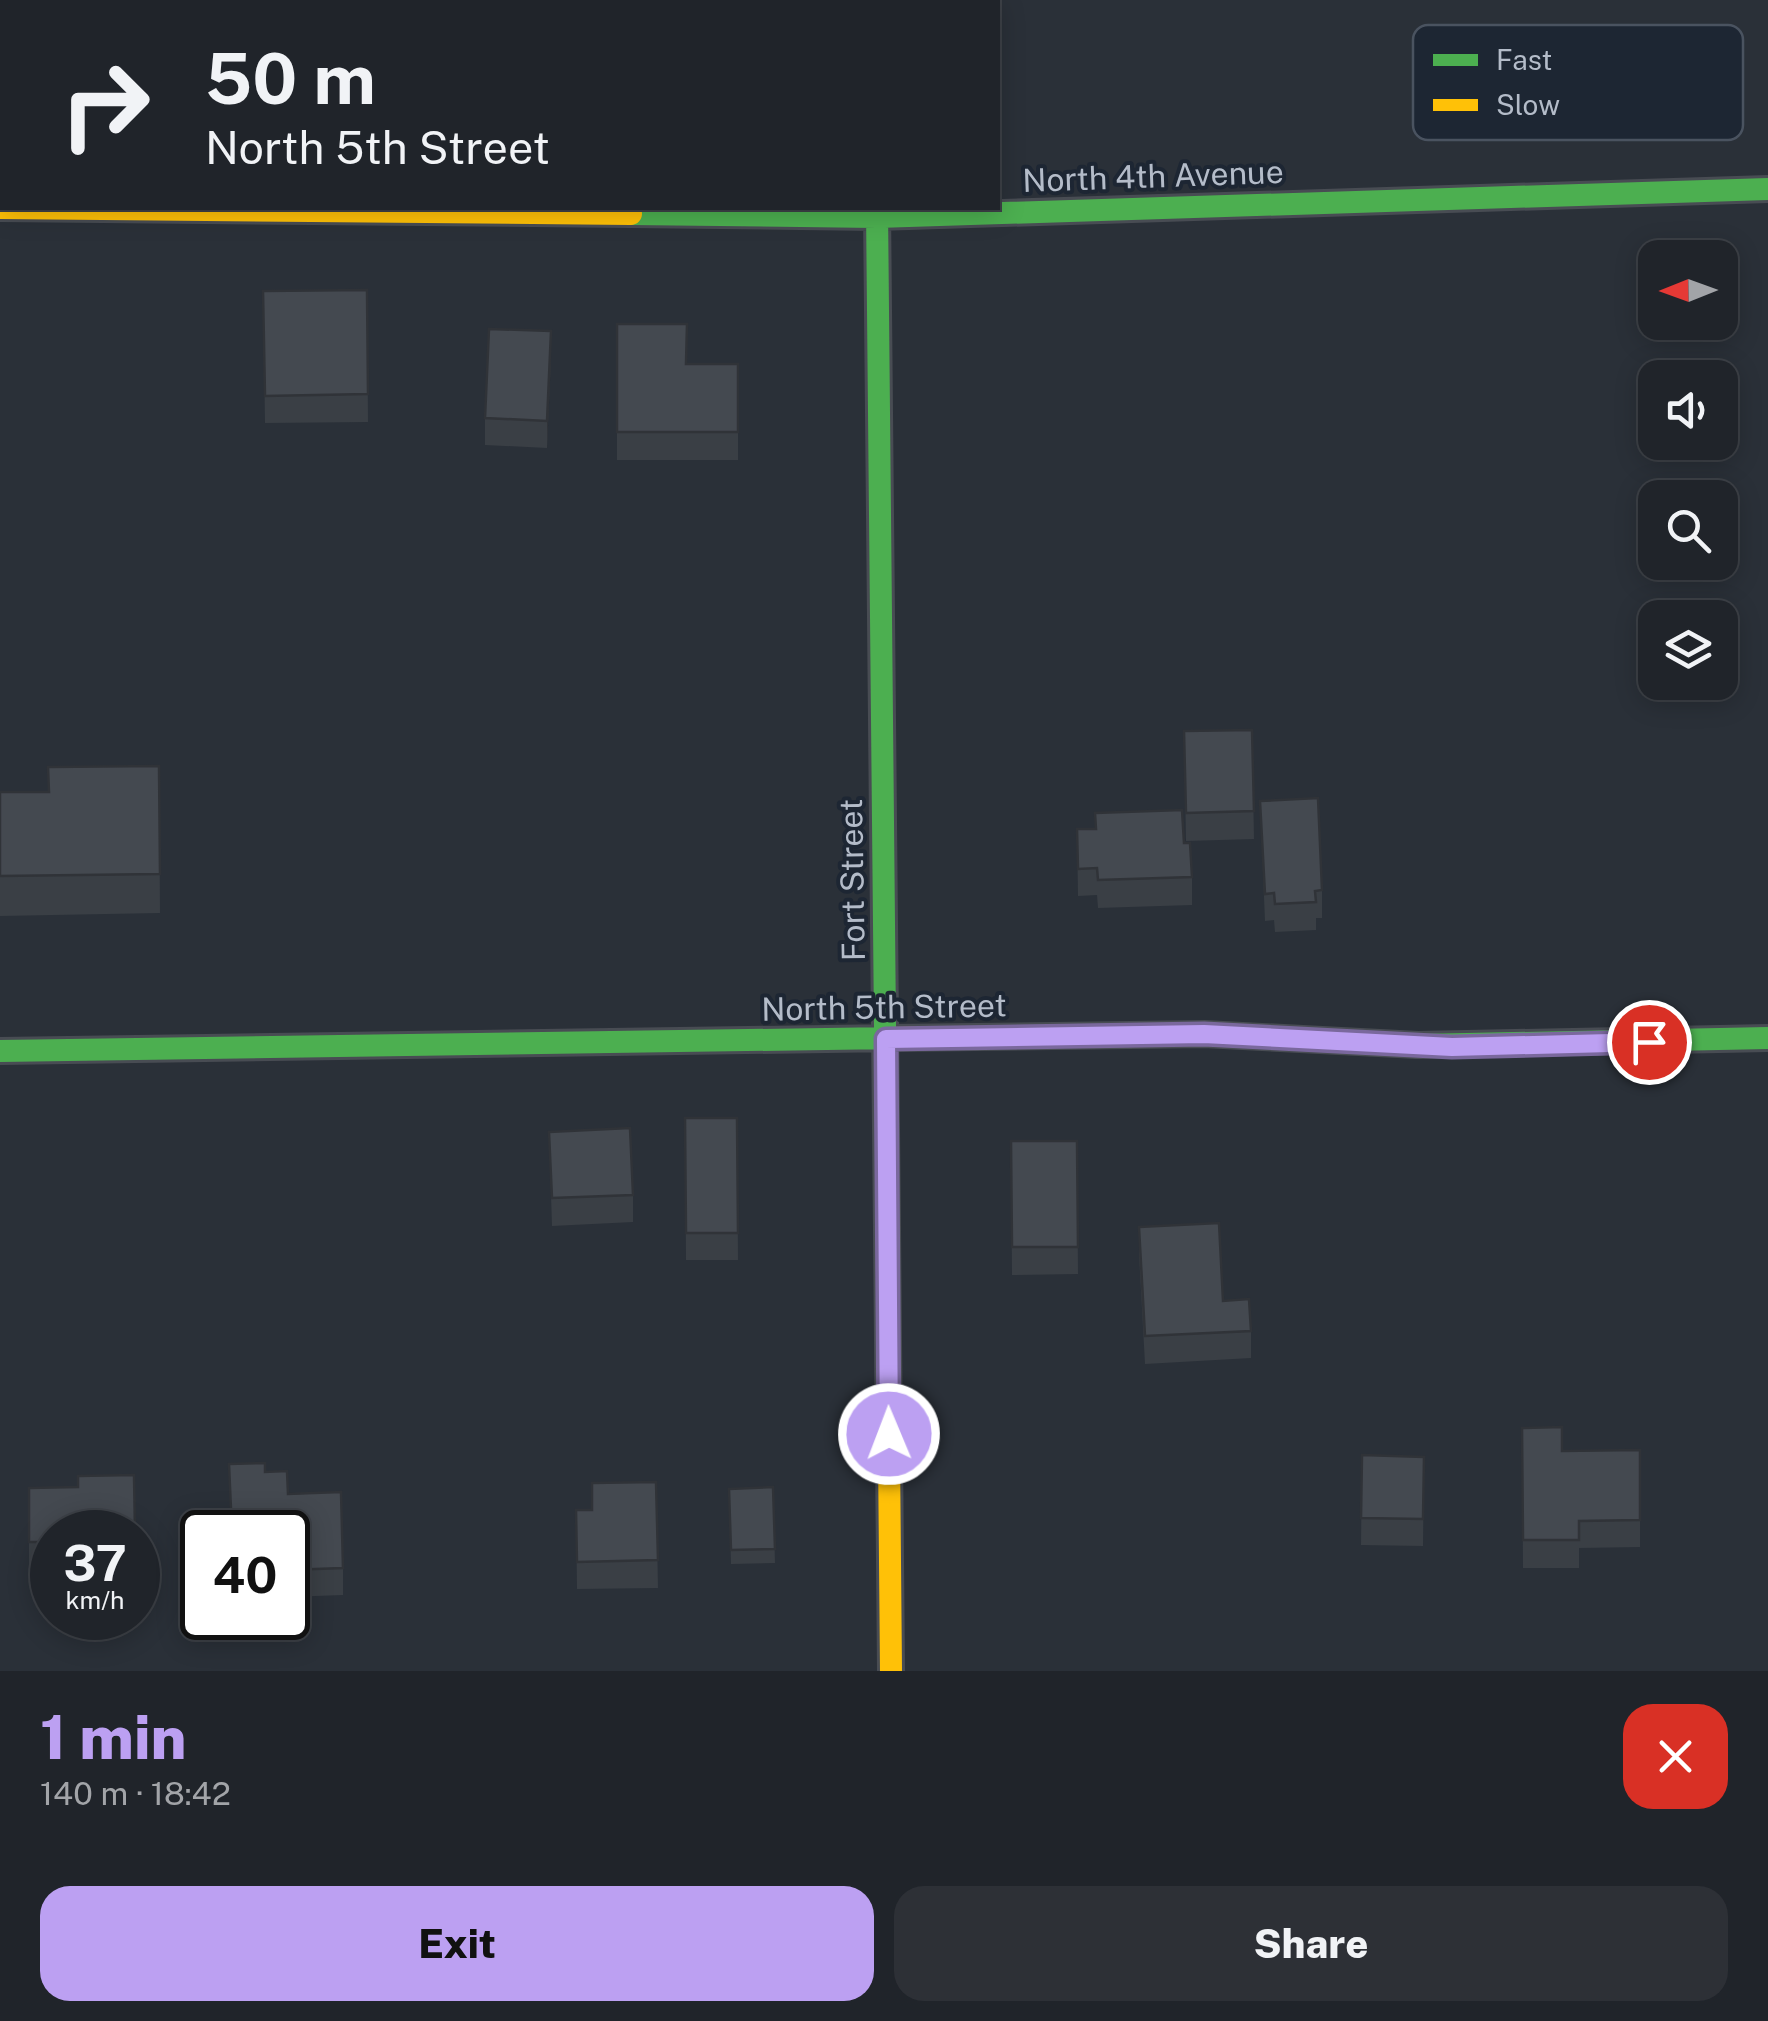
<!DOCTYPE html>
<html lang="en">
<head>
<meta charset="utf-8">
<style>
	:root { --surface:#20242a; --page:#2d3036; --text:#f1f3f6; --muted:#a2a4a8; --line:#3d4147; --accent:#bca0f2 }
	body { margin:0; font-family:"Public Sans",sans-serif; background:var(--page); color:var(--text); height:100vh; display:flex; flex-direction:column; font-size:38px; white-space:nowrap }
	* { box-sizing:border-box; margin:0 }
	p { font-size:32px; color:var(--muted) }
	.icon { flex:none; width:55px; height:55px; fill:none; stroke:currentColor; stroke-width:2; stroke-linecap:round; stroke-linejoin:round }
	.map { position:relative; height:1671px; overflow:hidden }
	.panel { display:flex; flex-direction:column; background:var(--surface); flex:1 }
	.panel>* { flex:none }
	.top-card { position:absolute; left:0px; top:0px; width:1000px; height:210px; box-shadow:0 5px 25px #0003,0 0 0 2px var(--line); background:#20242a; color:var(--text); overflow:hidden }
	.needle { width:65px; rotate:269deg }
	.fabs { position:absolute; left:1638px; top:240px; display:grid; gap:20px }
	.fabs a { display:grid; place-items:center; width:100px; height:100px; border-radius:20px; background:var(--surface); box-shadow:0 5px 25px #0003,0 0 0 2px var(--line); font-size:50px }
	.speed { position:absolute; left:30px; top:1510px; display:flex; gap:20px; font-size:50px; font-weight:700; text-align:center }
	.speed>* { display:grid; place-content:center; width:130px; height:130px; border-radius:50%; background:var(--surface); box-shadow:0 5px 25px #0003,0 0 0 2px var(--line); line-height:1 }
	.speed small { font-size:25px; font-weight:400 }
	.speed .limit { border:5px solid #111; border-radius:15px; background:#fff; color:#111 }
	.pin { position:absolute; display:grid; place-items:center; width:85px; height:85px; color:#fff; margin:-42px; border:5px solid #fff; border-radius:50%; box-shadow:0 2px 10px #0007 }
	.me { position:absolute; width:110px; margin:-55px; rotate:359deg; stroke-linejoin:round; filter:drop-shadow(0 0 8px #0008) }
	.turn { display:flex; align-items:center; gap:35px; height:210px; padding:0 40px; font-size:45px }
	.turn .icon { width:130px; height:130px; stroke-width:2.5 }
	.turn b { display:block; font-size:70px; line-height:85px }
	.round { display:grid; place-items:center; flex:none; width:105px; height:105px; border-radius:30px; background:var(--page) }
	.headline { display:flex; align-items:center; justify-content:space-between; height:170px; padding:0 40px }
	h1 { font-size:60px; font-weight:800; line-height:75px; color:var(--accent) }
	.cta { display:flex; gap:20px; margin-top:auto; padding:20px 40px }
	.cta a { flex:1; height:115px; border-radius:30px; background:var(--accent); color:#111; font-size:40px; font-weight:800; line-height:115px; text-align:center }
	.cta a+a { background:var(--page); color:var(--text) }
	.map>svg:first-child { display:block }
</style>
</head>
<body>
<div class="map">
<svg width="1768" height="1671" viewBox="0 0 1768 1671">
	<rect width="100%" height="100%" fill="#2a3038"/>
	<g fill="none" stroke-linecap="round" stroke-linejoin="round">
		<g stroke="#484c53" stroke-width="28">
			<path id="fast" d="M875,0V2
				M877,208L887,1230
				M631,214L877,217L1768,189
				M1418,1045L1768,1038
				M0,1051L891,1038"/>
		</g>
		<g stroke="#484c53" stroke-width="28">
			<path id="slow" d="M0,208L631,214
				M891,1038L1204,1034L1418,1045
				M887,1230L891,1671"/>
		</g>
		<use href="#fast" stroke="#4caf50" stroke-width="22"/>
		<use href="#slow" stroke="#ffc107" stroke-width="22"/>
	</g>
	<path fill="#3a3f45" d="M367,290L368,422L265,423L263,291Z
		M617,324L686,364H738V460H617Z
		M551,359L547,448L485,445V418Z
		M1252,730L1254,839L1186,841L1184,731Z
		M159,766L160,913L0,916V792H48Z
		M1260,801L1322,890V918H1316V930L1275,932L1274,920L1265,921Z
		M1095,813L1184,843L1192,877V905L1098,908L1097,895L1078,896L1077,829H1095Z
		M685,1118H737L738,1260H686Z
		M549,1132L633,1195V1222L552,1226Z
		M1011,1141H1077L1078,1274L1012,1275Z
		M1139,1227L1223,1301L1251,1331V1358L1145,1364L1139,1254Z
		M1522,1428L1562,1451L1640,1450V1547L1579,1548V1568H1523Z
		M1362,1455L1424,1457L1423,1546L1361,1545Z
		M229,1464L288,1494L343,1568V1595L288,1597V1532H231Z
		M134,1475L52,1532V1570H29V1488L78,1487Z
		M656,1482L658,1588L577,1589L576,1510H592Z
		M773,1487L775,1563L731,1564L729,1489Z"/>
	<path fill="#303338" d="M551,331V359L547,448V421Z"/>
	<path fill="#444950" stroke="#303338" stroke-width="2.5" d="M311,0H414V2H311Z
		M367,290L368,394L265,396L263,291Z
		M617,324H687L686,364H738V432H617Z
		M489,329L551,331L547,421L485,418Z
		M1252,730L1254,811L1186,813L1184,731Z
		M159,766L160,874L0,876V792H49L48,767Z
		M1318,798L1322,890L1315,891L1316,902L1275,904L1274,893L1265,894L1260,801Z
		M1182,810L1184,843H1190L1192,877L1098,880L1097,868L1078,869L1077,829H1096L1095,813Z
		M685,1118H737L738,1233H686Z
		M630,1128L633,1195L552,1198L549,1132Z
		M1011,1141H1077L1078,1247H1012Z
		M1219,1223L1223,1301L1249,1299L1251,1331L1145,1336L1139,1227Z
		M1562,1427V1451L1640,1450V1520L1579,1521V1540H1523L1522,1428Z
		M1362,1455L1424,1457L1423,1519L1361,1518Z
		M265,1463V1472L287,1471L288,1494L341,1492L343,1568L288,1570V1532H232L229,1464Z
		M134,1475L135,1532H52V1542H29V1488L78,1487V1476Z
		M656,1482L658,1560L577,1562L576,1510H592V1483Z
		M773,1487L775,1549L731,1550L729,1489Z"/>
	<g fill="none" stroke-linecap="round" stroke-linejoin="round">
		<g stroke="#7a689d" stroke-width="25">
			<path id="route" d="M889,1434L886,1039L1204,1034L1452,1047L1649,1042"/>
		</g>
		<use href="#route" stroke="#bca0f2" stroke-width="18"/>
	</g>
	<g text-anchor="middle" dominant-baseline="central" stroke-width="8" stroke-linejoin="round" paint-order="stroke">
		<g font-size="32" fill="#b4bcc9" stroke="#1d2633">
			<text transform="translate(1153 176) rotate(-2)">North 4th Avenue</text>
			<text transform="translate(852 880) rotate(-91)">Fort Street</text>
			<text transform="translate(884 1007) rotate(-1)">North 5th Street</text>
		</g>
	</g>
	<rect x="1413" y="25" width="330" height="115" rx="15" fill="#1d2633" stroke="#4a5360" stroke-width="2.5"/>
	<rect x="1433" y="54" width="45" height="12" fill="#4caf50"/>
	<rect x="1433" y="99" width="45" height="12" fill="#ffc107"/>
	<g font-size="28" fill="#b4bcc9">
		<text x="1496" y="70">Fast</text>
		<text x="1496" y="115">Slow</text>
	</g>
</svg>
<div class="fabs">
<a><svg class="needle" viewBox="-14 -14 28 28"><path d="M0-13l5 13h-10z" fill="#e53935"/><path d="M0 13l5-13h-10z" fill="#a2a4a8"/></svg></a>
<a><svg class="icon" aria-label="sound" viewBox="0 0 24 24"><path d="M4 9h4l5-4v14l-5-4H4zM17 9q2 3 0 6"/></svg></a>
<a><svg class="icon" aria-label="search" viewBox="0 0 24 24"><circle cx="10" cy="10" r="6"/><path d="M15 15l6 6"/></svg></a>
<a><svg class="icon" aria-label="layers" viewBox="0 0 24 24"><path d="M12 4l9 5-9 5-9-5zM3 14l9 5 9-5"/></svg></a>
</div>
<div class="speed"><div>37<small>km/h</small></div><div class="limit">40</div></div>
<div class="pin" style="left:1649px;top:1042px;background:#d93025"><svg class="icon" aria-label="arrive" viewBox="0 0 24 24"><path d="M6 21V4h12l-3 4 3 4H6"/></svg></div>
<svg class="me" style="left:889px;top:1434px" viewBox="-20 -20 40 40"><circle r="17" fill="#bca0f2" stroke="#fff" stroke-width="3"/><path d="M0-11L8 9 0 5-8 9z" fill="#fff"/></svg>
<div class="top-card">
<div class="turn"><svg class="icon" aria-label="right" viewBox="0 0 24 24"><path d="M7 20v-9h11M14 6l5 5-5 5"/></svg><div><b>50 m</b>North 5th Street</div></div>
</div>
</div>
<section class="panel">
<div class="headline"><div><h1>1 min</h1><p>140 m · 18:42</p></div><a class="round" style="background:#d93025;color:#fff"><svg class="icon" aria-label="close" viewBox="0 0 24 24"><path d="M6 6l12 12M18 6L6 18"/></svg></a></div>
<div class="cta"><a>Exit</a><a>Share</a></div>
</section>
</body>
</html>
